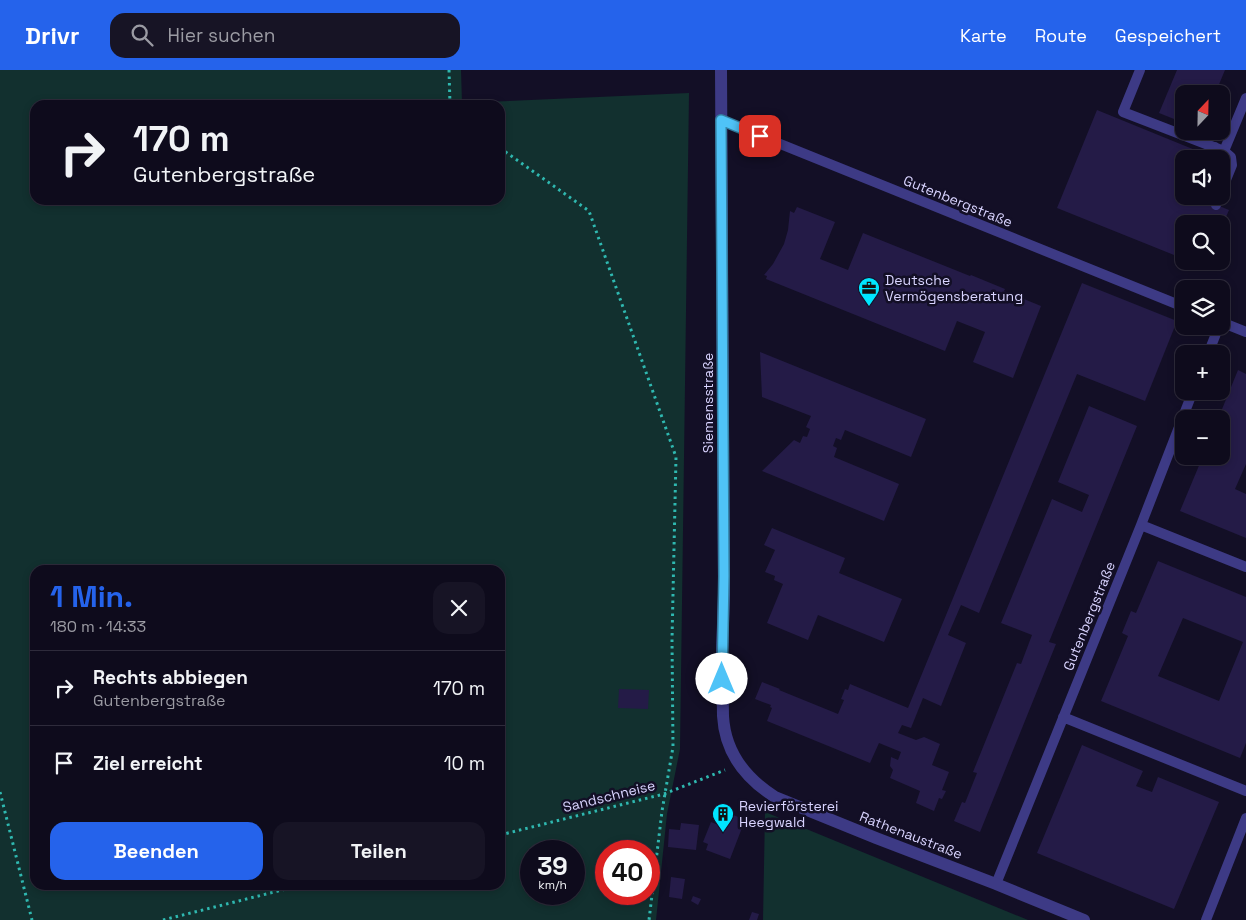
<!DOCTYPE html>
<html lang="de">
<head>
<meta charset="utf-8">
<style>
	:root { --surface:#0e0b1c; --page:#171425; --text:#f1f3f6; --muted:#9b9ba3; --line:#2e2b3b; --accent:#2563eb }
	body { margin:0; font-family:"Space Grotesk",sans-serif; background:var(--page); color:var(--text); height:100vh; display:flex; flex-direction:column; font-size:19px; white-space:nowrap }
	* { box-sizing:border-box; margin:0 }
	p { font-size:16px; color:var(--muted) }
	.icon { flex:none; width:28px; height:28px; fill:none; stroke:currentColor; stroke-width:2; stroke-linecap:round; stroke-linejoin:round }
	.map { position:relative; flex:1; overflow:hidden }
	.side { position:absolute; left:30px; top:495px; width:475px; height:325px; display:flex; flex-direction:column; background:var(--surface); border-radius:15px; box-shadow:0 2px 8px #0003,0 0 0 1px var(--line) }
	.side>* { flex:none }
	.top-card { position:absolute; left:30px; top:30px; width:475px; height:105px; border-radius:15px; box-shadow:0 2px 8px #0003,0 0 0 1px var(--line); background:#0e0b1c; color:var(--text); overflow:hidden }
	.needle { width:32px; rotate:22deg }
	.buttons { position:absolute; left:1175px; top:15px; display:grid; gap:10px }
	.buttons a { display:grid; place-items:center; width:55px; height:55px; border-radius:10px; background:var(--surface); box-shadow:0 2px 8px #0003,0 0 0 1px var(--line); font-size:25px }
	.speed { position:absolute; left:520px; top:770px; display:flex; gap:10px; font-size:25px; font-weight:700; text-align:center }
	.speed>* { display:grid; place-content:center; width:65px; height:65px; border-radius:50%; background:var(--surface); box-shadow:0 2px 8px #0003,0 0 0 1px var(--line); line-height:1 }
	.speed small { font-size:12px; font-weight:400 }
	.speed .limit { border:8px solid #d22; background:#fff; color:#111 }
	.pin { position:absolute; display:grid; place-items:center; width:42px; height:42px; color:#fff; margin:-21px; border-radius:10px; box-shadow:0 2px 8px #0006 }
	.me { position:absolute; width:55px; margin:-28px; rotate:0deg; stroke-linejoin:round; filter:drop-shadow(0 0 4px #0008) }
	.turn { display:flex; align-items:center; gap:18px; height:105px; padding:0 20px; font-size:22px }
	.turn .icon { width:65px; height:65px; stroke-width:2.5 }
	.turn b { display:block; font-size:35px; line-height:42px }
	.round { display:grid; place-items:center; flex:none; width:52px; height:52px; border-radius:15px; background:var(--page) }
	.overview { display:flex; align-items:center; justify-content:space-between; height:85px; padding:0 20px }
	h1 { font-size:30px; font-weight:600; line-height:38px; color:var(--accent) }
	.cta { display:flex; gap:10px; margin-top:auto; padding:10px 20px }
	.cta a { flex:1; height:58px; border-radius:15px; background:var(--accent); color:#fff; font-size:20px; font-weight:600; line-height:58px; text-align:center }
	.cta a+a { background:var(--page); color:var(--text) }
	ul { padding:0; list-style:none }
	li { display:flex; align-items:center; gap:15px; height:75px; padding:0 20px; border-top:1px solid var(--line) }
	li div { flex:1 }
	li b { display:block; font-size:19px }
	li em { font-style:normal }
	header { display:flex; align-items:center; gap:30px; box-sizing:border-box; height:70px; padding:0 25px; background:var(--accent); color:#fff }
	header strong { font-size:24px }
	nav { display:flex; gap:28px; margin-inline-start:auto; font-size:18px }
	.search { width:350px; height:45px; background:var(--page); display:flex; align-items:center; gap:12px; box-sizing:border-box; padding:0 18px; border-radius:15px; color:var(--muted); font-size:19px }
	.map>svg:first-child { display:block }
</style>
</head>
<body>
<header>
<strong>Drivr</strong>
<div class="search"><svg class="icon" aria-label="search" viewBox="0 0 24 24"><circle cx="10" cy="10" r="6"/><path d="M15 15l6 6"/></svg>Hier suchen</div>
<nav><a>Karte</a><a>Route</a><a>Gespeichert</a></nav>
</header>
<div class="map">
<svg width="1246" height="850" viewBox="0 0 1246 850">
	<rect width="100%" height="100%" fill="#130f26"/>
	<path fill="#12302f" fill-rule="evenodd" d="M0,0H461L462,33L689,23L680,679L667,744L656,850H0ZM35,35H500V130H35ZM35,500H500V815H35ZM531,781H574V824H531ZM606,781H649V824H606Z
		M765,742L1028,850H763Z"/>
	<path fill="#241b47" fill-rule="evenodd" d="M1177,0H1225L1215,24H1184V53L1159,43Z
		M1097,40L1200,82L1197,89H1184V126H1195L1229,140L1221,158V154H1184V189L1057,138Z
		M797,137L835,152L820,189L848,200L863,163L970,206L971,205L1005,219L1004,221L1041,236L1013,308L973,292L985,262L957,251L945,281L766,209L767,206L764,205L773,194L784,174L788,160L790,141L794,143Z
		M1189,191H1208L1205,198Z
		M1082,213L1177,251L1145,331L1077,304L979,543L961,535L948,565L966,573L941,636L923,628L911,658L902,655L898,663L916,670L924,667L940,674L932,695L949,702L942,720L946,721L942,729L939,728L934,741L916,733L920,721L890,708L893,700L890,696L891,687L898,690L901,682L879,673L870,693L767,651L772,638L770,637L771,635L755,629L762,612L780,619L779,620L838,644L844,630L841,629L845,619L848,620L850,614L908,638Z
		M760,282L926,349L911,387L845,360L841,370L836,368L833,376L837,378L834,387L899,414L884,451L762,401L794,370L800,373L803,366L807,367L810,359L806,357L811,346L762,327Z
		M1238,300L1246,304V394L1235,419L1246,424V468L1180,441L1203,386H1221V349H1218Z
		M1089,336L1137,356L1049,572L1056,574L980,762L954,751L962,732L965,733L977,703L973,702L1017,593L1021,594L1032,565L1001,553L1052,429L1082,442L1089,425L1058,412Z
		M772,458L845,488L839,503L902,529L884,572L818,545L808,570L767,553L783,514L774,510L775,506L765,502L775,480L764,475Z
		M1158,491L1246,527V673L1240,688L1101,631L1128,566L1122,563L1131,541L1136,543ZM1183,548L1243,572L1219,631L1158,606Z
		M619,619L649,620L648,639L618,638Z
		M1082,675L1143,701L1136,716L1152,722L1158,707L1219,732L1174,839L1037,783Z
		M722,740L745,750L730,789L706,780L708,774L703,772L711,752L716,754Z
		M681,753L699,755L696,780L668,777L669,759L680,760Z
		M671,807L685,809L682,829L669,827Z
		M693,826L701,829L698,835L691,831Z
		M752,842L759,844L757,850H749Z"/>
	<g fill="none" stroke-linecap="round" stroke-linejoin="round">
		<path stroke="#2fb8b0" stroke-width="3" stroke-dasharray="2.5 4" stroke-linecap="butt" d="M449,0L450,35
			M500,78L589,141L676,387L672,570L673,677L662,741L649,850
			M0,722L32,850
			M500,765L664,724L725,700
			M163,850L302,815"/>
		<path stroke="#3d3a85" stroke-width="10" d="M1140,0L1123,42L1224,81L1231,87L1232,95L1221,122
			M721,50L1184,237
			M1224,81L1246,28
			M1211,89L1215,77
			M1216,135L1219,126
			M1221,252L1246,262
			M1208,284L1219,256
			M1141,455L1246,497
			M1063,647L1246,721
			M996,814L1141,455L1193,321
			M1206,850L1246,748"/>
		<path stroke="#3d3a85" stroke-width="12" d="M721,0L724,525L722,581L723,646C725,683 745,708 775,727L876,768L996,814L1084,850"/>
	</g>
	<g fill="none" stroke-linecap="round" stroke-linejoin="round">
		<g stroke="#337fa1" stroke-width="12">
			<path id="route" d="M722,609L724,506L721,50L760,66"/>
		</g>
		<use href="#route" stroke="#4fc3f7" stroke-width="9"/>
	</g>
	<defs>
		<g id="office-pin" transform="scale(1.125)"><path d="M0 17L-7.5 6A9.5 9.5 0 1 1 7.5 6Z" fill="#00e5ff" stroke="#130f26"/><path d="M-6-3h4V-5.5h4V-3h4V5H-6ZM-1-4.5V-3h2v-1.5ZM-6 0V1H6V0Z" fill="#111"/></g>
		<g id="building-pin" transform="scale(1.125)"><path d="M0 17L-7.5 6A9.5 9.5 0 1 1 7.5 6Z" fill="#00e5ff" stroke="#130f26"/><path d="M-4-6H4V6H1V3H-1V6H-4ZM-2.5-4.3h1.7v1.8h-1.7ZM.8-4.3h1.7v1.8H.8ZM-2.5-1h1.7V.8h-1.7ZM.8-1h1.7V.8H.8Z" fill="#111"/></g>
	</defs>
	<g fill-rule="evenodd">
		<use href="#office-pin" x="869" y="218"/>
		<use href="#building-pin" x="723" y="744"/>
	</g>
	<g text-anchor="middle" dominant-baseline="central" stroke-width="5" stroke-linejoin="round" paint-order="stroke">
		<g font-size="14" fill="#d9d4ff" stroke="#130f26">
			<text transform="translate(958 131) rotate(22)">Gutenbergstraße</text>
			<text transform="translate(708 333) rotate(-90)">Siemensstraße</text>
			<text transform="translate(1089 546) rotate(-68)">Gutenbergstraße</text>
			<text transform="translate(609 726) rotate(-14)">Sandschneise</text>
			<text transform="translate(911 765) rotate(21)">Rathenaustraße</text>
		</g>
		<g font-size="14" fill="#d9d4ff" stroke="#130f26" text-anchor="start">
			<text x="885" y="210">Deutsche<tspan x="885" dy="16">Vermögensberatung</tspan></text>
			<text x="739" y="736">Revierförsterei<tspan x="739" dy="16">Heegwald</tspan></text>
		</g>
	</g>
</svg>
<div class="buttons">
<a><svg class="needle" viewBox="-14 -14 28 28"><path d="M0-13l5 13h-10z" fill="#e53935"/><path d="M0 13l5-13h-10z" fill="#9b9ba3"/></svg></a>
<a><svg class="icon" aria-label="sound" viewBox="0 0 24 24"><path d="M4 9h4l5-4v14l-5-4H4zM17 9q2 3 0 6"/></svg></a>
<a><svg class="icon" aria-label="search" viewBox="0 0 24 24"><circle cx="10" cy="10" r="6"/><path d="M15 15l6 6"/></svg></a>
<a><svg class="icon" aria-label="layers" viewBox="0 0 24 24"><path d="M12 4l9 5-9 5-9-5zM3 14l9 5 9-5"/></svg></a>
<a>+</a>
<a>−</a>
</div>
<div class="speed"><div>39<small>km/h</small></div><div class="limit">40</div></div>
<div class="pin" style="left:760px;top:66px;background:#d93025"><svg class="icon" aria-label="arrive" viewBox="0 0 24 24"><path d="M6 21V4h12l-3 4 3 4H6"/></svg></div>
<svg class="me" style="left:722px;top:609px" viewBox="-20 -20 40 40"><circle r="19" fill="#fff"/><path d="M0-13L10 11 0 6-10 11z" fill="#4fc3f7"/></svg>
<div class="top-card">
<div class="turn"><svg class="icon" aria-label="right" viewBox="0 0 24 24"><path d="M7 20v-9h11M14 6l5 5-5 5"/></svg><div><b>170 m</b>Gutenbergstraße</div></div>
</div>
<section class="side">
<div class="overview"><div><h1>1 Min.</h1><p>180 m · 14:33</p></div><a class="round"><svg class="icon" aria-label="close" viewBox="0 0 24 24"><path d="M6 6l12 12M18 6L6 18"/></svg></a></div>
<ul>
<li><svg class="icon" aria-label="right" viewBox="0 0 24 24"><path d="M7 20v-9h11M14 6l5 5-5 5"/></svg><div><b>Rechts abbiegen</b><p>Gutenbergstraße</p></div><em>170 m</em></li>
<li><svg class="icon" aria-label="arrive" viewBox="0 0 24 24"><path d="M6 21V4h12l-3 4 3 4H6"/></svg><div><b>Ziel erreicht</b></div><em>10 m</em></li>
</ul>
<div class="cta"><a>Beenden</a><a>Teilen</a></div>
</section>
</div>
</body>
</html>
